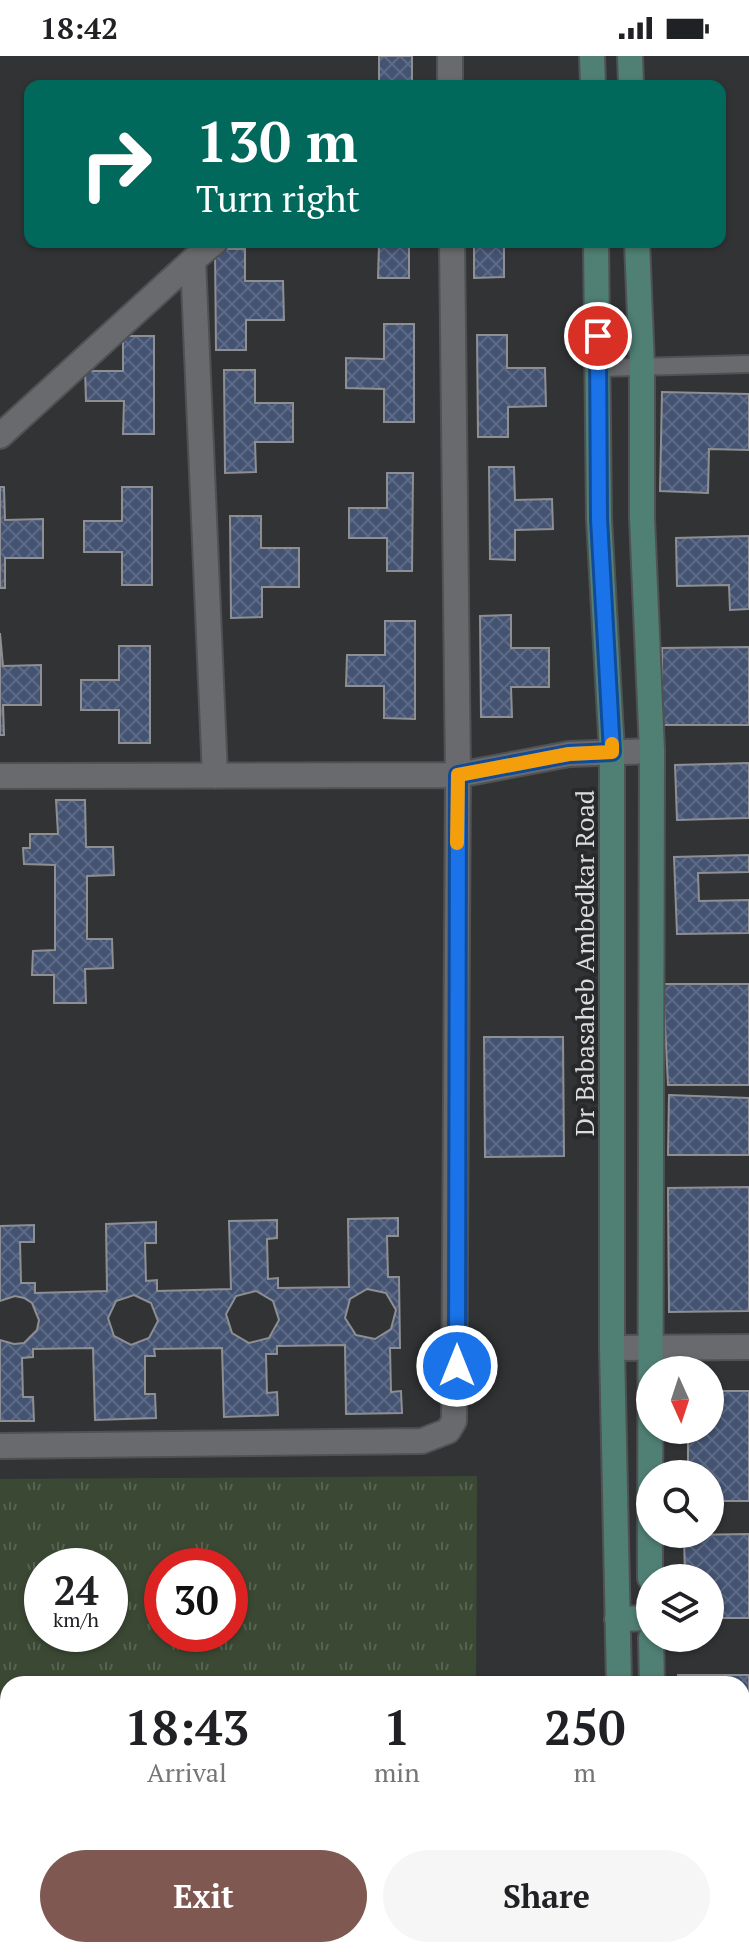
<!DOCTYPE html>
<html lang="en">
<head>
<meta charset="utf-8">
<style>
	:root { --surface:#fff; --page:#f6f6f6; --text:#202124; --muted:#757577; --accent:#7f5951 }
	body { margin:0; font-family:"PT Serif",serif; background:var(--page); color:var(--text); height:100vh; display:flex; flex-direction:column; font-size:30px; white-space:nowrap }
	* { box-sizing:border-box; margin:0 }
	p { font-size:26px; color:var(--muted) }
	.icon { flex:none; width:44px; height:44px; fill:none; stroke:currentColor; stroke-width:2; stroke-linecap:round; stroke-linejoin:round }
	.map { position:relative; flex:1; overflow:hidden }
	.drawer { position:absolute; left:0px; top:1620px; width:750px; height:282px; display:flex; flex-direction:column; background:var(--surface); border-radius:24px 24px 0 0; box-shadow:0 2px 6px #0004 }
	.drawer>* { flex:none }
	.hud { position:absolute; left:24px; top:24px; width:702px; height:168px; border-radius:16px; box-shadow:0 2px 6px #0004; background:#00695c; color:#fff; overflow:hidden }
	.needle { width:52px; rotate:177deg }
	.fabs { position:absolute; left:636px; top:1300px; display:grid; gap:16px }
	.fabs a { display:grid; place-items:center; width:88px; height:88px; border-radius:50%; background:var(--surface); box-shadow:0 2px 6px #0004; font-size:40px }
	.speed { position:absolute; left:24px; top:1492px; display:flex; gap:16px; font-size:40px; font-weight:700; text-align:center }
	.speed>* { display:grid; place-content:center; width:104px; height:104px; border-radius:50%; background:var(--surface); box-shadow:0 2px 6px #0004; line-height:1 }
	.speed small { font-size:20px; font-weight:400 }
	.speed .limit { border:12px solid #d22; background:#fff; color:#111 }
	.pin { position:absolute; display:grid; place-items:center; width:68px; height:68px; color:#fff; margin:-34px; border:4px solid #fff; border-radius:50%; box-shadow:0 2px 8px #0007 }
	.me { position:absolute; width:88px; margin:-44px; rotate:0deg; stroke-linejoin:round; filter:drop-shadow(0 0 6px #0008) }
	.turn { display:flex; align-items:center; gap:28px; height:168px; padding:0 40px; font-size:36px }
	.turn .icon { width:104px; height:104px; stroke-width:2.5 }
	.turn b { display:block; font-size:56px; line-height:68px }
	.eta { display:flex; justify-content:space-evenly; align-items:center; height:136px; text-align:center }
	.eta b { font-size:48px; font-weight:600; line-height:56px }
	.button { display:flex; gap:16px; margin-top:auto; padding:16px 40px }
	.button a { flex:1; height:92px; border-radius:48px; background:var(--accent); color:#fff; font-size:32px; font-weight:600; line-height:92px; text-align:center }
	.button a+a { background:var(--page); color:var(--text) }
	.status { display:flex; justify-content:space-between; align-items:center; height:56px; padding:0 40px; background:var(--surface); direction:ltr }
	.status svg { height:22px; fill:currentColor }
	.map>svg:first-child { display:block }
</style>
</head>
<body>
<div class="status"><b>18:42</b><svg viewBox="0 0 49 12"><path d="M0 12V9h3v3zM5 12V6h3v6zM10 12V3h3v9zM15 12V0h3v12zM26 1h20v11H26zM47 4h2v5h-2z"/></svg></div>
<div class="map">
<svg width="749" height="1901" viewBox="0 0 749 1901">
	<defs>
		<pattern id="grass-tufts" width="24" height="20" patternUnits="userSpaceOnUse" patternTransform="scale(2)"><rect width="24" height="20" fill="#3b4934"/><path d="M3 7l-1-3M5 7V3M7 7l1-3M15 17l-1-3M17 17v-4M19 17l1-3" fill="none" stroke="#576351"/></pattern>
		<pattern id="building-cross-hatch" width="8" height="8" patternUnits="userSpaceOnUse" patternTransform="scale(2)"><rect width="8" height="8" fill="#445372"/><path d="M0 0l8 8M0 8l8-8" fill="none" stroke="#5e6b86"/></pattern>
	</defs>
	<rect width="100%" height="100%" fill="#313335"/>
	<path fill="url(#grass-tufts)" fill-rule="evenodd" d="M477,1420L476,1628H8V1894H474V1901H0V1423ZM42,1510H110V1578H42ZM162,1510H230V1578H162Z"/>
	<path fill="url(#building-cross-hatch)" stroke="#8e8f92" stroke-width="2" fill-rule="evenodd" d="M379,0H412V30H379Z
		M341,186H409V222H378L379,189H341Z
		M474,186H542V191H504V221L474,222Z
		M215,193H245V225H283L284,264H246V294H216Z
		M384,268H414V366H384V333L346,332V302L384,303Z
		M477,279H507V312H545L546,350L508,351V381H478Z
		M123,280H154V378H123L124,345H86L85,315H123Z
		M224,314H255V347H293V386H255L256,416L225,417Z
		M662,336L749,338V394L709,393L708,437L660,435Z
		M489,411H514L515,444L552,443L553,473L515,474V504L490,503Z
		M387,417H413L412,515H387V482H349V452H387Z
		M0,431H4L5,464L43,463V502H5V532H0Z
		M122,431H152V529H122V496H84V465H122Z
		M230,460H261V492H299V531H262V561L231,562Z
		M749,480V553L730,554L729,529L677,530L676,482Z
		M511,559V592H549V631H511L512,661H481L480,560Z
		M385,565H415V663L384,662V630H346L347,599H385Z
		M0,577L3,610L41,609V649H3L4,679H0Z
		M119,590H150V687H119V654H81V624H119Z
		M749,591V669H662V592Z
		M749,707V762L677,764L675,709Z
		M56,744H85L86,791H113L114,819L87,820V883H112L113,912L85,913L86,947H54V919H32L33,895L55,894V809L24,808L23,792H30V778H58Z
		M749,799V816L698,817L699,845L749,844V877L677,878L674,801Z
		M663,928H749V1029H668Z
		M484,981H563L564,1100L485,1101Z
		M669,1039L749,1042V1099H668Z
		M749,1131V1255L669,1256L668,1132Z
		M398,1162V1180H387L388,1221H399L400,1292H390L391,1336L401,1335L402,1357L346,1358L345,1289L277,1290V1298H266L267,1337L277,1336L278,1359L224,1361L222,1292L154,1293L155,1300H145V1338H155L156,1362L95,1364L93,1292L33,1293V1301L22,1302L23,1341H33L34,1365H0V1284L14,1288L24,1287L37,1274L39,1264L32,1247L24,1242L15,1240L0,1245V1170L34,1169V1186H20L21,1227H35V1237L107,1235L106,1168L156,1166V1187H145L146,1225L157,1224V1235L231,1233L229,1165L277,1164V1182L267,1183L268,1223L278,1222V1232L349,1231L348,1163ZM367,1233L386,1237L396,1254L391,1273L375,1283L356,1279L345,1262L350,1243ZM256,1235L273,1245L279,1264L269,1282L249,1287L232,1277L226,1258L236,1240ZM134,1239L151,1247L158,1265L149,1282L131,1289L114,1280L108,1262L116,1245Z
		M710,1335H749V1445H710V1418H688V1374H710Z
		M749,1478V1562H710V1522H685L684,1479Z
		M678,1619H749V1696H742V1628H678Z
		M742,1753H749V1831H742Z
		M742,1871H749V1901H688V1894H742Z"/>
	<g fill="none" stroke-linecap="round" stroke-linejoin="round">
		<g stroke="#505153" stroke-width="20">
			<path id="lane" d="M599,312L749,308"/>
		</g>
		<g stroke="#505153" stroke-width="28">
			<path id="street" d="M450,0V30
				M193,204L215,186
				M0,380L193,204L215,720
				M0,720L458,719L569,698L652,695
				M612,1292L749,1291
				M0,1390L422,1385L448,1375L454,1365L458,719L452,186"/>
		</g>
		<g stroke="#505153" stroke-width="28">
			<path id="secondary" d="M592,0L593,30
				M630,0L631,30
				M596,186L599,463L612,696V1292L619,1628
				M637,186L642,310V462L652,695L650,1522
				M617,1563L650,1562
				M651,1582L652,1628
				M656,1894V1901
				M626,1901V1894"/>
		</g>
		<use href="#lane" stroke="#696a6d" stroke-width="16"/>
		<use href="#street" stroke="#696a6d" stroke-width="24"/>
		<use href="#secondary" stroke="#508074" stroke-width="24"/>
	</g>
	<g fill="none" stroke-linecap="round" stroke-linejoin="round">
		<g stroke="#114b97" stroke-width="20">
			<path id="route" d="M457,1310L458,719L569,698L612,696L599,463L598,280"/>
		</g>
		<use href="#route" stroke="#1a73e8" stroke-width="14"/>
		<path stroke="#f59e0b" stroke-width="14" d="M457,787L458,719L569,698L612,696V688"/>
	</g>
	<g text-anchor="middle" dominant-baseline="central" stroke-width="8" stroke-linejoin="round" paint-order="stroke">
		<g font-size="26" fill="#dcddde" stroke="#28292b">
			<text transform="translate(584 907) rotate(-90)">Dr Babasaheb Ambedkar Road</text>
		</g>
	</g>
</svg>
<div class="fabs">
<a><svg class="needle" viewBox="-14 -14 28 28"><path d="M0-13l5 13h-10z" fill="#e53935"/><path d="M0 13l5-13h-10z" fill="#757577"/></svg></a>
<a><svg class="icon" aria-label="search" viewBox="0 0 24 24"><circle cx="10" cy="10" r="6"/><path d="M15 15l6 6"/></svg></a>
<a><svg class="icon" aria-label="layers" viewBox="0 0 24 24"><path d="M12 4l9 5-9 5-9-5zM3 14l9 5 9-5"/></svg></a>
</div>
<div class="speed"><div>24<small>km/h</small></div><div class="limit">30</div></div>
<div class="pin" style="left:598px;top:280px;background:#d93025"><svg class="icon" aria-label="arrive" viewBox="0 0 24 24"><path d="M6 21V4h12l-3 4 3 4H6"/></svg></div>
<svg class="me" style="left:457px;top:1310px" viewBox="-20 -20 40 40"><circle r="17" fill="#1a73e8" stroke="#fff" stroke-width="3"/><path d="M0-11L8 9 0 5-8 9z" fill="#fff"/></svg>
<div class="hud">
<div class="turn"><svg class="icon" aria-label="right" viewBox="0 0 24 24"><path d="M7 20v-9h11M14 6l5 5-5 5"/></svg><div><b>130 m</b>Turn right</div></div>
</div>
<section class="drawer">
<div class="eta">
<div><b>18:43</b><p>Arrival</p></div>
<div><b>1</b><p>min</p></div>
<div><b>250</b><p>m</p></div>
</div>
<div class="button"><a>Exit</a><a>Share</a></div>
</section>
</div>
</body>
</html>
